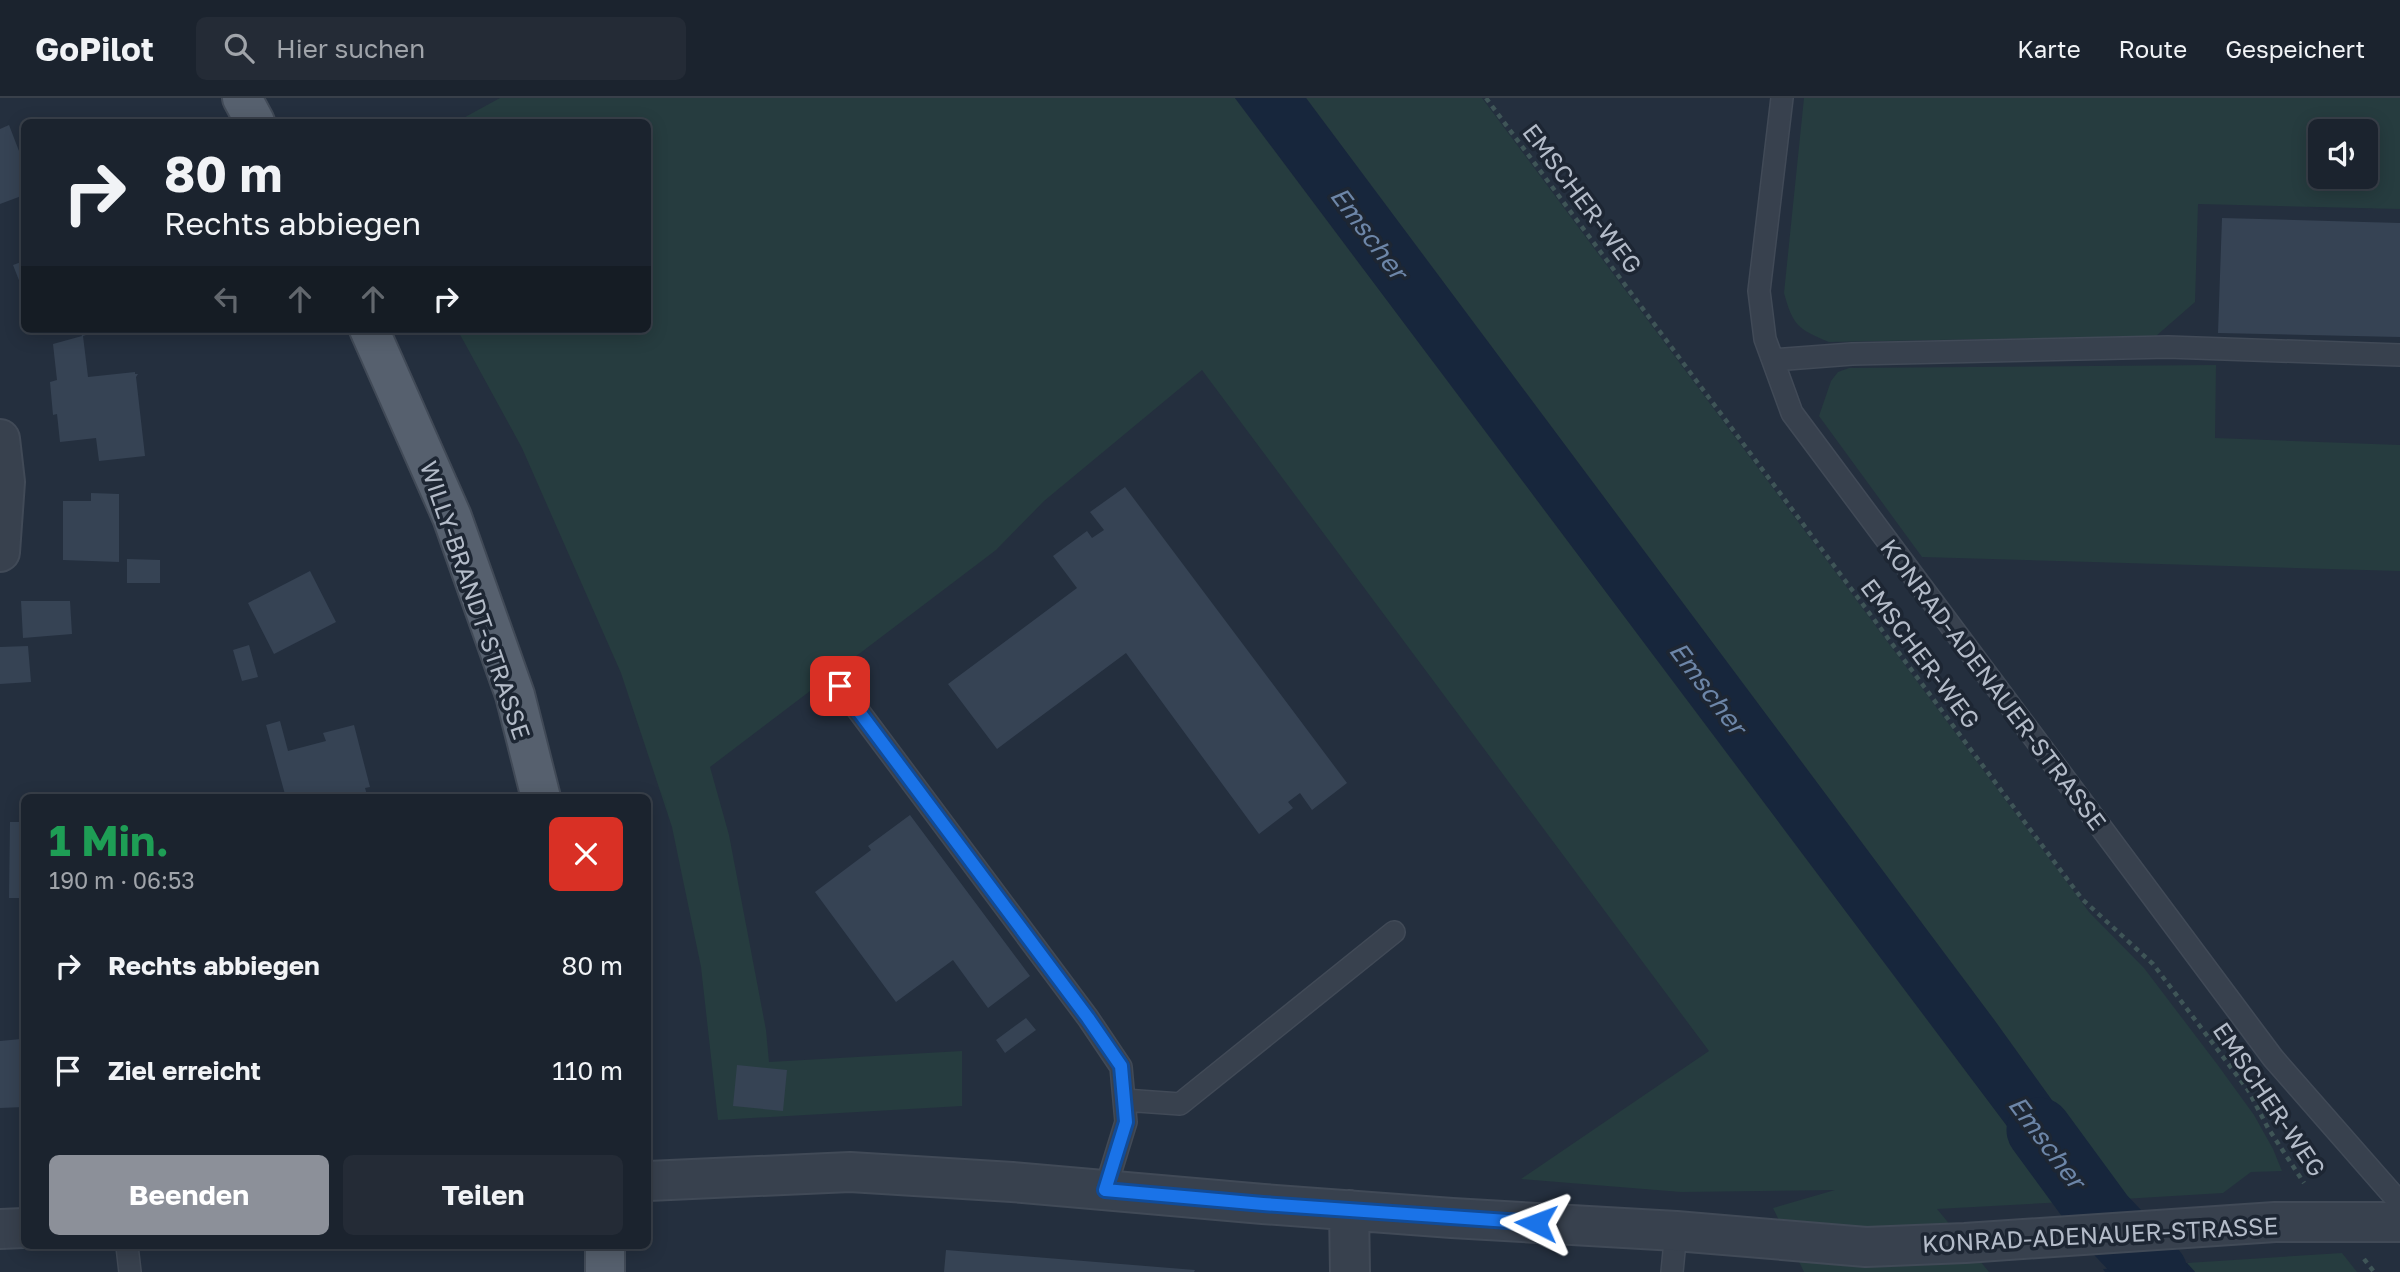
<!DOCTYPE html>
<html lang="de">
<head>
<meta charset="utf-8">
<style>
	:root { --surface:#1b232e; --page:#242b36; --text:#f1f3f6; --muted:#a0a4aa; --line:#39404a; --accent:#8c9099 }
	body { margin:0; font-family:"Golos Text",sans-serif; background:var(--page); color:var(--text); height:100vh; display:flex; flex-direction:column; font-size:26px; white-space:nowrap }
	* { box-sizing:border-box; margin:0 }
	p { font-size:23px; color:var(--muted) }
	.icon { flex:none; width:38px; height:38px; fill:none; stroke:currentColor; stroke-width:2; stroke-linecap:round; stroke-linejoin:round }
	.map { position:relative; flex:1; overflow:hidden }
	.sheet { position:absolute; left:21px; top:696px; width:630px; height:455px; display:flex; flex-direction:column; background:var(--surface); border-radius:10px; box-shadow:0 4px 18px #0003,0 0 0 2px var(--line) }
	.sheet>* { flex:none }
	.hud { position:absolute; left:21px; top:21px; width:630px; height:214px; border-radius:10px; box-shadow:0 4px 18px #0003,0 0 0 2px var(--line); background:#1b232e; color:var(--text); overflow:hidden }
	.buttons { position:absolute; left:2308px; top:21px; display:grid; gap:14px }
	.buttons a { display:grid; place-items:center; width:70px; height:70px; border-radius:10px; background:var(--surface); box-shadow:0 4px 18px #0003,0 0 0 2px var(--line); font-size:35px }
	.pin { position:absolute; display:grid; place-items:center; width:60px; height:60px; color:#fff; margin:-30px; border-radius:14px; box-shadow:0 4px 10px #0006 }
	.me { position:absolute; width:77px; margin:-38px; rotate:273deg; stroke-linejoin:round; filter:drop-shadow(0 0 5px #0008) }
	.turn { display:flex; align-items:center; gap:24px; height:147px; padding:0 28px; font-size:32px }
	.turn .icon { width:91px; height:91px; stroke-width:2.5 }
	.turn b { display:block; font-size:49px; line-height:60px }
	.lanes { display:flex; align-items:center; height:66px; padding:0 28px; background:#0003; justify-content:center; gap:35px; direction:ltr }
	.lanes .off { opacity:.35 }
	.round { display:grid; place-items:center; flex:none; width:74px; height:74px; border-radius:10px; background:var(--page) }
	.head { display:flex; align-items:center; justify-content:space-between; height:119px; padding:0 28px }
	h1 { font-size:42px; font-weight:700; line-height:52px; color:#1e9e55 }
	.button { display:flex; gap:14px; margin-top:auto; padding:14px 28px }
	.button a { flex:1; height:80px; border-radius:10px; background:var(--accent); color:#fff; font-size:28px; font-weight:700; line-height:80px; text-align:center }
	.button a+a { background:var(--page); color:var(--text) }
	ul { padding:0; list-style:none }
	li { display:flex; align-items:center; gap:21px; height:105px; padding:0 28px }
	li div { flex:1 }
	li b { display:block; font-size:26px }
	li em { font-style:normal }
	header { display:flex; align-items:center; gap:42px; box-sizing:border-box; height:98px; padding:0 35px; background:var(--surface); border-bottom:2px solid var(--line) }
	header strong { font-size:33px }
	nav { display:flex; gap:38px; margin-inline-start:auto; font-size:24px }
	.search { width:490px; height:63px; background:var(--page); display:flex; align-items:center; gap:18px; box-sizing:border-box; padding:0 24px; border-radius:10px; color:var(--muted); font-size:26px }
	.map>svg:first-child { display:block }
</style>
</head>
<body>
<header>
<strong>GoPilot</strong>
<div class="search"><svg class="icon" aria-label="search" viewBox="0 0 24 24"><circle cx="10" cy="10" r="6"/><path d="M15 15l6 6"/></svg>Hier suchen</div>
<nav><a>Karte</a><a>Route</a><a>Gespeichert</a></nav>
</header>
<div class="map">
<svg width="2400" height="1174" viewBox="0 0 2400 1174">
	<rect width="100%" height="100%" fill="#242f3e"/>
	<path fill="#263c3f" fill-rule="evenodd" d="M500,0H1235L2064,1104L1937,1111L1989,1174H1804L1773,1110L1835,1092L1681,1094L1521,1081L1709,953L1202,272L1044,403L996,452L710,669L729,737L766,932L769,964L962,953V1008L718,1022L701,869L672,729L621,575L522,350L457,231H648V24H456Z
		M1306,0H1482L2089,814L2144,870L2217,966L2254,1017L2273,1051L2282,1073L2251,1074L2223,1095L2123,1101L1995,923Z
		M1804,0H2400V111L2198,106L2195,204L2156,238L1829,244C1798,231 1793,228 1784,195ZM2320,33H2366V79H2320Z
		M2216,267L2215,340L2400,347V473L1922,459L1819,318L1831,283L1838,274L1849,270Z
		M2342,1155L2357,1174H2195L2187,1165Z"/>
	<path fill="#17263c" d="M1235,0H1306L1995,923L2123,1101L2064,1104Z
		M2187,1165L2195,1174H2105L2103,1171Z"/>
	<path fill="#242f3e" d="M2123,1101H2127L2124,1104L2064,1108L2060,1104Z
		M2187,1161L2192,1164L2099,1171L2103,1167Z"/>
	<g fill="none" stroke-linecap="round" stroke-linejoin="round">
		<path stroke="#17263c" stroke-width="65" d="M2039,1032L2102,1118L2155,1174"/>
	</g>
	<path fill="#364354" d="M9,27L24,66V97L0,106V31Z
		M2222,120L2400,125V239L2218,235Z
		M24,163V195L13,167Z
		M79,231H104L83,238L88,279L135,274V276H138L136,279L145,358L99,363L96,340L60,344L57,316L53,317L50,284L57,282L53,246L82,238Z
		M1125,389L1347,685L1312,712L1300,695L1288,704L1293,710L1259,736L1126,555L997,651L948,586L1077,490L1053,458L1087,433L1092,440L1104,432L1090,414Z
		M91,395L119,396V464L63,462V403H91Z
		M127,461L160,462V485H127Z
		M310,473L336,524L274,556L248,505Z
		M21,503H70L72,536L23,540Z
		M249,547L258,579L242,583L233,552Z
		M28,548L31,584L0,586V549Z
		M280,623L288,653L326,643L323,635L354,627L370,689L365,690L368,700H315L314,695L286,700L266,627Z
		M910,717L1030,878L988,910L953,862L896,904L815,794L871,752L868,748Z
		M10,724H24V800H9Z
		M1026,920L1036,932L1005,955L996,942Z
		M21,941L24,1009L0,1010V943Z
		M737,967L787,972L783,1013L733,1008Z
		M946,1152L1195,1172L1194,1174H944Z"/>
	<g fill="none" stroke-linecap="round" stroke-linejoin="round">
		<g stroke="#414a57" stroke-width="24">
			<path id="service" d="M1782,0L1759,193L1765,241L1792,315L2273,960L2400,1105
				M1773,262L1852,256L2168,249L2400,257
				M840,588L1088,920L1121,969L1126,1024L1105,1092
				M1124,1002L1180,1006L1394,834
				M127,1148L130,1174
				M1672,1174L1676,1133"/>
		</g>
		<g stroke="#414a57" stroke-width="42">
			<path id="minor" d="M0,341L5,384L0,454
				M648,1083L850,1074L1012,1084L1263,1106L1452,1120L1676,1133L1866,1149L1965,1145L2275,1124H2400
				M1349,1112L1350,1174
				M0,1131L24,1130"/>
		</g>
		<g stroke="#414a57" stroke-width="42">
			<path id="primary" d="M242,0L255,24
				M369,231L452,419L515,597L541,700
				M605,1148V1174"/>
		</g>
		<path stroke="#3f5557" stroke-width="4.5" stroke-dasharray="5 5" stroke-linecap="butt" d="M1486,0L2082,801L2153,866L2248,992L2268,1030L2304,1085
			M2364,1161L2374,1174"/>
		<use href="#service" stroke="#38414e" stroke-width="21"/>
		<use href="#minor" stroke="#38414e" stroke-width="38"/>
		<use href="#primary" stroke="#56606e" stroke-width="38"/>
	</g>
	<g fill="none" stroke-linecap="round" stroke-linejoin="round">
		<g stroke="#114b97" stroke-width="18">
			<path id="route" d="M840,588L1088,920L1121,968L1126,1024L1105,1092L1263,1106L1536,1125"/>
		</g>
		<use href="#route" stroke="#1a73e8" stroke-width="12"/>
	</g>
	<g text-anchor="middle" dominant-baseline="central" stroke-width="7" stroke-linejoin="round" paint-order="stroke">
		<g font-size="24" fill="#b4bcc9" stroke="#1d2633">
			<text transform="translate(1583 100) rotate(53)">EMSCHER-WEG</text>
			<text transform="translate(476 502) rotate(71)">WILLY-BRANDT-STRASSE</text>
			<text transform="translate(1921 555) rotate(53)">EMSCHER-WEG</text>
			<text transform="translate(1994 586) rotate(53)">KONRAD-ADENAUER-STRASSE</text>
			<text transform="translate(2270 1001) rotate(56)">EMSCHER-WEG</text>
			<text transform="translate(2100 1136) rotate(-3)">KONRAD-ADENAUER-STRASSE</text>
		</g>
		<g font-size="26" font-style="italic" fill="#6d86a8" stroke="#1d2633">
			<text transform="translate(1369 135) rotate(53)">Emscher</text>
			<text transform="translate(1708 590) rotate(53)">Emscher</text>
			<text transform="translate(2047 1044) rotate(53)">Emscher</text>
		</g>
	</g>
</svg>
<div class="buttons">
<a><svg class="icon" aria-label="sound" viewBox="0 0 24 24"><path d="M4 9h4l5-4v14l-5-4H4zM17 9q2 3 0 6"/></svg></a>
</div>
<div class="pin" style="left:840px;top:588px;background:#d93025"><svg class="icon" aria-label="arrive" viewBox="0 0 24 24"><path d="M6 21V4h12l-3 4 3 4H6"/></svg></div>
<svg class="me" style="left:1536px;top:1125px" viewBox="-20 -20 40 40"><path d="M0-17L14 15 0 8-14 15z" fill="#1a73e8" stroke="#fff" stroke-width="4"/></svg>
<div class="hud">
<div class="turn"><svg class="icon" aria-label="right" viewBox="0 0 24 24"><path d="M7 20v-9h11M14 6l5 5-5 5"/></svg><div><b>80 m</b>Rechts abbiegen</div></div>
<div class="lanes"><svg class="icon off" aria-label="left" viewBox="0 0 24 24"><path d="M17 20v-9H6M10 6l-5 5 5 5"/></svg><svg class="icon off" aria-label="ahead" viewBox="0 0 24 24"><path d="M12 20V5M6 11l6-6 6 6"/></svg><svg class="icon off" aria-label="ahead" viewBox="0 0 24 24"><path d="M12 20V5M6 11l6-6 6 6"/></svg><svg class="icon" aria-label="right" viewBox="0 0 24 24"><path d="M7 20v-9h11M14 6l5 5-5 5"/></svg></div>
</div>
<section class="sheet">
<div class="head"><div><h1>1 Min.</h1><p>190 m · 06:53</p></div><a class="round" style="background:#d93025;color:#fff"><svg class="icon" aria-label="close" viewBox="0 0 24 24"><path d="M6 6l12 12M18 6L6 18"/></svg></a></div>
<ul>
<li><svg class="icon" aria-label="right" viewBox="0 0 24 24"><path d="M7 20v-9h11M14 6l5 5-5 5"/></svg><div><b>Rechts abbiegen</b></div><em>80 m</em></li>
<li><svg class="icon" aria-label="arrive" viewBox="0 0 24 24"><path d="M6 21V4h12l-3 4 3 4H6"/></svg><div><b>Ziel erreicht</b></div><em>110 m</em></li>
</ul>
<div class="button"><a>Beenden</a><a>Teilen</a></div>
</section>
</div>
</body>
</html>
